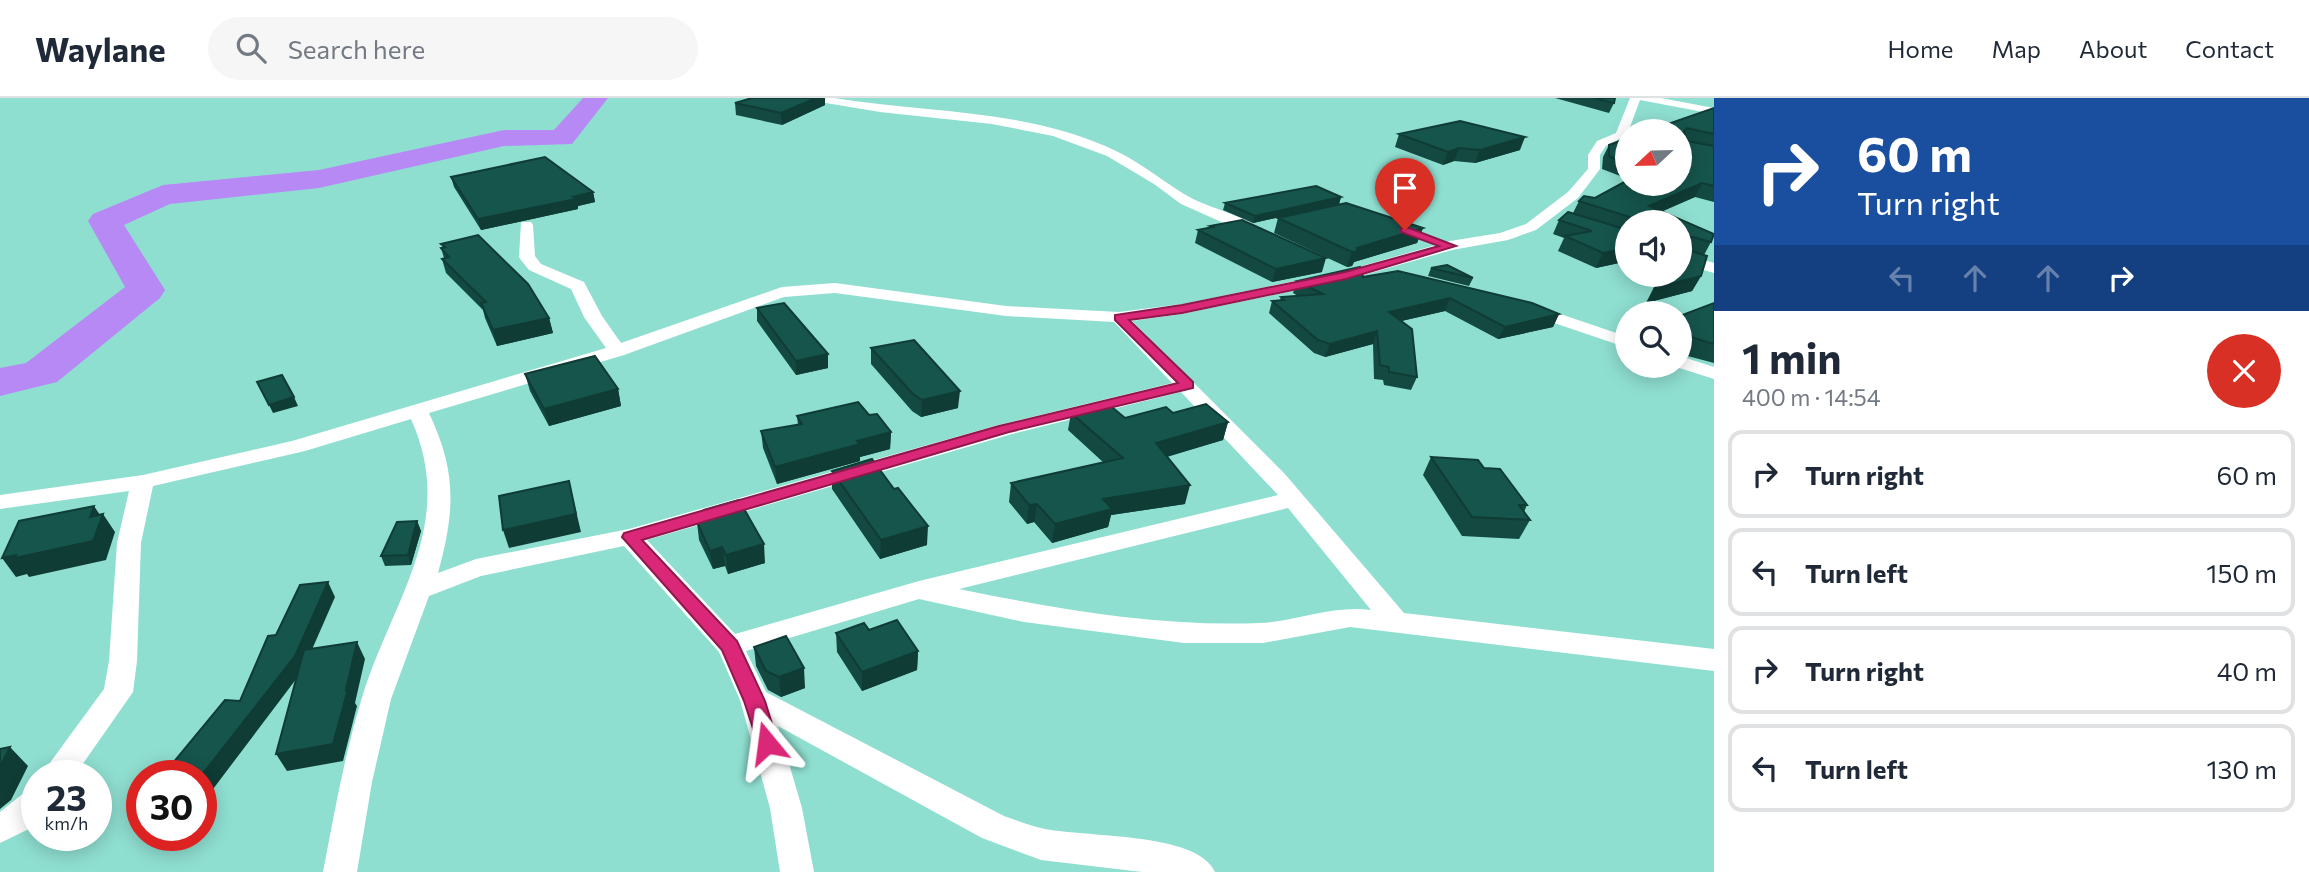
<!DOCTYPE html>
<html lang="en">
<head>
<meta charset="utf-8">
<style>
	:root { --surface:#fff; --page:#f6f6f7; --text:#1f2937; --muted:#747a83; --line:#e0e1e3 }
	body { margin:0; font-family:Commissioner,sans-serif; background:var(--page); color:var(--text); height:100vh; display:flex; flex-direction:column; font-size:26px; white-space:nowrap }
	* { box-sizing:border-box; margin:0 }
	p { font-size:23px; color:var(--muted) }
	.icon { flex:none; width:38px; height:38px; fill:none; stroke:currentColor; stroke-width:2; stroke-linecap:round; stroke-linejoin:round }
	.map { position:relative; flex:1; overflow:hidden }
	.details { display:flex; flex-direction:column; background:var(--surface); width:595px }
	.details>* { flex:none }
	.hud { background:#1a4fa0; color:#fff; overflow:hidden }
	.needle { width:46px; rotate:248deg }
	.buttons { position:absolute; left:1615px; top:21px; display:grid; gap:14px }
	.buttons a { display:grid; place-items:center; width:77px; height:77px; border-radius:50%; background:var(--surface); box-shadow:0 4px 18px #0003; font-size:35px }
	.speed { position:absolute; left:21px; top:662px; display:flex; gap:14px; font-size:35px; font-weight:700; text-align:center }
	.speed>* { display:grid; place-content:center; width:91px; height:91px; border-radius:50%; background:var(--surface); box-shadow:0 4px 18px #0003; line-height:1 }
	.speed small { font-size:18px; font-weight:400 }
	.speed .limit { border:10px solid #d22; background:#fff; color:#111 }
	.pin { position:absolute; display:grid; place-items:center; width:60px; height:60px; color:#fff; margin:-72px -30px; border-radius:50% 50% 50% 0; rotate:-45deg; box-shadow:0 0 7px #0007 }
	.pin .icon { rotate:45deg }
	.me { position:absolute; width:77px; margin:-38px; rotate:344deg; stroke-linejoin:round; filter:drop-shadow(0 0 5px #0008) }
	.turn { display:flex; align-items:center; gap:24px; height:147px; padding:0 28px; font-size:32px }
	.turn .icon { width:91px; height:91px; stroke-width:2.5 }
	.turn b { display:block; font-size:49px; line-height:60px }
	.lanes { display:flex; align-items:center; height:66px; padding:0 28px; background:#0003; justify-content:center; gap:35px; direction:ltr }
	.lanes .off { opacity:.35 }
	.round { display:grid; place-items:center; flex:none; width:74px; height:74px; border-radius:37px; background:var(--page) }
	.headline { display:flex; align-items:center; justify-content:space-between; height:119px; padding:0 28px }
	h1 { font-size:42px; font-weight:700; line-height:52px }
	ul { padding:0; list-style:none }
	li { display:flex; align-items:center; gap:21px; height:88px; margin:0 14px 10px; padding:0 14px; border:4px solid var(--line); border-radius:14px }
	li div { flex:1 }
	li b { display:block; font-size:26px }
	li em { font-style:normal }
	header { display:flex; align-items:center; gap:42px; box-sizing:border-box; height:98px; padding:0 35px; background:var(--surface); border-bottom:2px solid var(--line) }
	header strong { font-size:33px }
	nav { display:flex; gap:38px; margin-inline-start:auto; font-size:24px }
	.search { width:490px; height:63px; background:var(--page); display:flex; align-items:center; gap:18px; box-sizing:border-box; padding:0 24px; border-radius:38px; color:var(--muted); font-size:26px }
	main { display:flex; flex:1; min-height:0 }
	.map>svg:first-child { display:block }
</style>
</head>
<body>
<header>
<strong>Waylane</strong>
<div class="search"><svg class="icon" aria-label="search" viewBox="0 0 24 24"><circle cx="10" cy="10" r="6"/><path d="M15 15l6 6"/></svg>Search here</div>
<nav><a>Home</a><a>Map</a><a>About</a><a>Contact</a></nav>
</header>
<main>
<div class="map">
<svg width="1714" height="774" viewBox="0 0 1714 774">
	<rect width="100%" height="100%" fill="#8fdfd1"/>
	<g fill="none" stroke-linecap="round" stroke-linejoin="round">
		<path fill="#b789f5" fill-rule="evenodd" d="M583,0H608L572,46L504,48L319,90L170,106L124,127L165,192L160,200L57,284L0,298V270L26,265L125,189L88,123L93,116L163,87L319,72L504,32H554Z"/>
		<path fill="#fff" fill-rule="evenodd" d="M809,0H834C926,15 1030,11 1116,53C1144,66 1168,88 1193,101C1213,111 1252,120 1265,135L1258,139L1253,138L1181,106L1154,86L1107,58L1053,38L992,26L880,14L814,3Z
			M1630,0H1661L1714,10V16L1640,2L1627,37L1606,48L1600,57V71L1578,100L1536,132L1508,142L1452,152L1346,182L1182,216L1132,223L1284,375L1404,515L1714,551V573L1350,529L1263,545H1184L1024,524L919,501L746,553L766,594L1004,718C1016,722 1028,727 1041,730C1082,740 1197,733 1215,774H1142L1041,762L982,740L778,628L802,710L814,774H780L770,710L740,602L719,554L624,448L481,478L429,498L391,601L372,684L357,774H323C334,717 344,659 361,603C390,504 459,428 411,321L305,353L153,388L141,445L137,563L133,594L75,677H41L104,591L109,563L117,445L129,393L0,411V397L143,377L292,343L606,250L584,219L571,191L529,172L521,162L519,159L521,124H531L533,127L535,158L541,166L584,184L602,218L621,245L782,189L835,185L1006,208L1119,214L1182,206L1344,173L1450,143L1500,135L1526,126L1568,94L1588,71V57L1597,43L1616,35ZM835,195L1006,218L1114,224L1172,285L998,327L629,431L476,461L438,475C455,413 457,374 429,315L624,257L784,199ZM1181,294L1278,397L919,483L735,536L647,442L1012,336ZM1288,410L1371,512C1333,507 1298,523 1260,525C1160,529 1057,511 959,491Z
			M1680,155L1714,165V175L1680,165Z
			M1528,205L1628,239V250L1522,214L1519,210L1522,206Z
			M1680,258L1714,269V281L1673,268H1680Z
			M37,690V727L0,745V714L25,694Z"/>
	</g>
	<path fill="#134941" d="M1555,0H1615L1614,5L1609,15Z
		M735,5L825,7L782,27L736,17Z
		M1714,10V104L1695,99L1661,114L1714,136L1711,144L1704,157L1707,158L1701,178L1692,193L1646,205L1656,185L1629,178V177H1680V124H1628V163L1596,170L1558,153L1564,140L1553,136L1559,122L1568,114L1573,115L1579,103L1584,98L1595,100L1628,82V86H1680V33H1648Z
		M1399,36L1520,52L1475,65L1454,63L1443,67L1395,49Z
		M1628,40V81L1602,71L1603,59L1609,47Z
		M451,79L593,94L595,104L578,108V111L481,132L454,89Z
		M1341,99L1339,106L1253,125L1223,112L1225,105Z
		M1278,120L1423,130L1417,145L1354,164L1352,168L1347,169L1274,135Z
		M1210,128L1322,174L1272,184L1195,145L1198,132L1210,130Z
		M441,146L549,220L553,235L497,248L485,220L483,212L446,175L442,161L444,160L441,150H443Z
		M1431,170L1473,180L1469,188L1428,178Z
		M1363,179L1559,216L1553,229L1498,241L1445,213L1401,223L1417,279L1411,292L1384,287L1383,282L1374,281L1373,246L1325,259L1314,255L1269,215L1272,203L1280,202L1281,199L1298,198L1293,195L1297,183Z
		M1714,205V265L1680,256V218Z
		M757,210L828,256V270L796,277L757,223Z
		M871,250L958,310L921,319L912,313L871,266Z
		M525,276L618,291L621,308L549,328L530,293Z
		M1071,315L1125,320L1173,315L1228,324L1223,342L1167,359L1185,406L1111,417L1108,429L1052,445L1034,424L1027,426L1009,404L1011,385L1104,365L1068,332Z
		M869,317L891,334L890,351L860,359V363L777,386L763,350L761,333L798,327L797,318Z
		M1431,359L1484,370L1527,407L1524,414L1530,422L1519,441L1462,438L1423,377Z
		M832,373L927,447L880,461L832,391Z
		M704,412L765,465L728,476L725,468L713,471L699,442L697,424L705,422Z
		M417,423L421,433L411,467L385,468L381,458Z
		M869,532L918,553L917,572L862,593L837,554L836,535Z
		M754,549L805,590L781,599L768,592L756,568Z"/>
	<path fill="#0f3c35" d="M816,0H825V7L782,27L781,15Z
		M1525,39L1520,52L1475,65L1480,52Z
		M1459,50L1454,63L1443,67L1448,54Z
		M1702,85L1695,99L1641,122L1649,108Z
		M593,94L595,104L578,108V111L481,132L478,121Z
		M1341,99L1339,106L1253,125L1255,118Z
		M1423,130L1417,145L1354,164L1352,168L1347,169L1352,154L1357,150Z
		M1628,150V163L1596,170L1603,155Z
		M1326,160L1322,174L1272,184L1276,171Z
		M1701,178L1692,193L1646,205L1655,190Z
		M1450,200L1445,213L1384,227L1389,214Z
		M1559,216L1553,229L1498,241L1505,229Z
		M549,220L553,235L497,248L493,232Z
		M1377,233L1373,246L1325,259L1330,246Z
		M1691,239L1681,256H1680V254L1688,241Z
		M828,256V270L796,277V263Z
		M618,291L621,308L549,328L544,311Z
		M960,293L958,310L921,319L922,302Z
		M294,299L298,308L273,315L269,307Z
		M1228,324L1223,342L1151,363L1156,345Z
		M891,334L890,351L860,359V363L777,386L775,369L857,343Z
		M569,383L581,434L509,450L503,432Z
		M1190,387L1185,406L1111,417L1108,429L1052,445L1055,426L1103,401Z
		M1037,406L1034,424L1027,426L1029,407Z
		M94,408L102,420L103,416L115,434L106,462L29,479L27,476L16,479L2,460L90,419Z
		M417,423L421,433L411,467L408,457Z
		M928,428L927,447L880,461L881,442Z
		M764,446L765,465L728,476L726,457Z
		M722,449L725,468L713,471L710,453Z
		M328,484L335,499L303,572L201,707V678Z
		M357,544L365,561L355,605L357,608L343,663L287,673L276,656L346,592Z
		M918,553L917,572L862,593V574Z
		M804,570L805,590L781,599L779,579Z
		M10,649L28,668L11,702L0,711V669Z"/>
	<path fill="#16554c" stroke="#0f3c35" stroke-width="2" d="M752,0H816L781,15L735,5Z
		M1594,0H1615L1614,5Z
		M1714,10V36L1687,30L1684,33L1686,43L1714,48V88L1702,85L1649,108L1714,136L1711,144L1689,138L1686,140L1687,152L1707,158L1701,178L1655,190L1661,177H1680V124H1637L1636,121L1579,103L1584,98L1595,100L1628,82V86H1680V33H1648Z
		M1460,23L1525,39L1480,52L1459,50L1448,54L1399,36Z
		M1628,40V66L1609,58V47Z
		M545,59L593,94L573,99L576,101L478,121L451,79Z
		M1316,88L1341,99L1255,118L1225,105Z
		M1346,105L1423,130L1357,150L1358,153L1352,154L1278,120Z
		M1568,114L1628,132V150L1603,155L1565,138L1592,133L1559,122Z
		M1242,122L1326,160L1276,171L1198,132L1213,129L1210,128Z
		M478,137L528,186L549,220L493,232L481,205L486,204L442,161L449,159L441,150L445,149L441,146Z
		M1447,167L1473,180L1431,170Z
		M1360,169L1363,179L1398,173L1532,205L1559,216L1505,229L1450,200L1389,214L1412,231L1417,279L1389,274V269L1380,267L1377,233L1330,246L1318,242L1272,203L1284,202L1281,199L1323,196L1297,183Z
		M784,205L828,256L796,263L757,210Z
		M1714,205V246L1691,239L1688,241L1680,237V218Z
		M914,242L960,293L922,302L913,296L871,250Z
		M595,258L618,291L544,311L525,276Z
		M282,277L294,299L269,307L257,284Z
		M858,304L869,317L877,316L891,334L857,343L860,346L775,369L761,333L802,326L797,318Z
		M1107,305L1125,320L1166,309L1173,315L1206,306L1228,324L1156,345L1190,387L1103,401L1112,411L1055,426L1037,406L1029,407L1011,385L1123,360L1071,315Z
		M1431,359L1478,362L1484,370L1500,371L1527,407H1519L1530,422L1472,419Z
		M872,361L894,391L898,390L928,428L881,442L832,373Z
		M569,383L576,416L503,432L499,398Z
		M739,402L764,446L726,457L722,449L710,453L697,424L708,421L704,412Z
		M94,408L90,419L103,416L93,443L15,460L16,457L2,460L19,423Z
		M417,423L408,457L381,458L397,424Z
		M328,484L295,558L201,678L163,677L225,602L240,603L268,538L276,537L300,487Z
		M897,522L918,553L862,574L836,535L864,525L869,532Z
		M786,538L804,570L779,579L766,573L754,549Z
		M357,544L346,592L348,591L333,646L276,656L304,552Z
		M10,649L0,669V651Z"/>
	<path fill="#db2777" stroke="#8e194d" stroke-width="2" d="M1401,130H1409L1456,148L1346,181L1182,215L1129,222L1193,284V290L1009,334L642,442L737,543L765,603L778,645L775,652L767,654L760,652L744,603L722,552L622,439L624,435L999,328L1178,285L1115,222V217L1182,207L1345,174L1439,148L1401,134Z"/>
</svg>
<div class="buttons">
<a><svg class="needle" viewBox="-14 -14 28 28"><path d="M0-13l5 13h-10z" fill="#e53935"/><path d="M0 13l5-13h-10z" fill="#747a83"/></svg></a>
<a><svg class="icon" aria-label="sound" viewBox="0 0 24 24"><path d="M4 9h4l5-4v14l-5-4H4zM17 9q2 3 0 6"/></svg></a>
<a><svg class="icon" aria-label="search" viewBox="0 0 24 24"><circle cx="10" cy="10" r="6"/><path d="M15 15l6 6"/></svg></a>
</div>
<div class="speed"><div>23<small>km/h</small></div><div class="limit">30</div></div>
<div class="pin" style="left:1405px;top:132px;background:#d93025"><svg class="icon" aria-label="arrive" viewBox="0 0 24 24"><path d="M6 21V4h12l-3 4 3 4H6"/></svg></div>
<svg class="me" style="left:767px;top:645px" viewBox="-20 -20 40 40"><path d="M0-17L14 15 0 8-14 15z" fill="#db2777" stroke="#fff" stroke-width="4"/></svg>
</div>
<section class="details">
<div class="hud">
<div class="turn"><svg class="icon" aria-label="right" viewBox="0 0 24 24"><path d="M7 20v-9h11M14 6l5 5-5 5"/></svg><div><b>60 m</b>Turn right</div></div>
<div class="lanes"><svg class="icon off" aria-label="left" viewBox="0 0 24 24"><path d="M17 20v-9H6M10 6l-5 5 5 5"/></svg><svg class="icon off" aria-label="ahead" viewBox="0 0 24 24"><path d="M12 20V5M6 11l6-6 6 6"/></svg><svg class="icon off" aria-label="ahead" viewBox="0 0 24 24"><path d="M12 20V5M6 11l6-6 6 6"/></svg><svg class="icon" aria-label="right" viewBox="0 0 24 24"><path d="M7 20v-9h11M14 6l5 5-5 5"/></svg></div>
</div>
<div class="headline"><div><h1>1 min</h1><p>400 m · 14:54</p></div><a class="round" style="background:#d93025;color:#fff"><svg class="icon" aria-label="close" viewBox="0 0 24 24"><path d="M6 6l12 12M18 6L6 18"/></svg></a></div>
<ul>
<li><svg class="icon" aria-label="right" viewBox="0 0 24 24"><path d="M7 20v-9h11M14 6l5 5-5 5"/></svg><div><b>Turn right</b></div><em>60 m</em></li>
<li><svg class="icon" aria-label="left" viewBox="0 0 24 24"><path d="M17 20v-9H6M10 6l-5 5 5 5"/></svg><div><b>Turn left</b></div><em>150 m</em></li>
<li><svg class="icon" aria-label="right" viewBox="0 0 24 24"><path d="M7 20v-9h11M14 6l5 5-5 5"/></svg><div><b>Turn right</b></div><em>40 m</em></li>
<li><svg class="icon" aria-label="left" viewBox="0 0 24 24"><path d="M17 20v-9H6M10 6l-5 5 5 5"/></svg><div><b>Turn left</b></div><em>130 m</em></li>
</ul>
</section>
</main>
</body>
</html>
